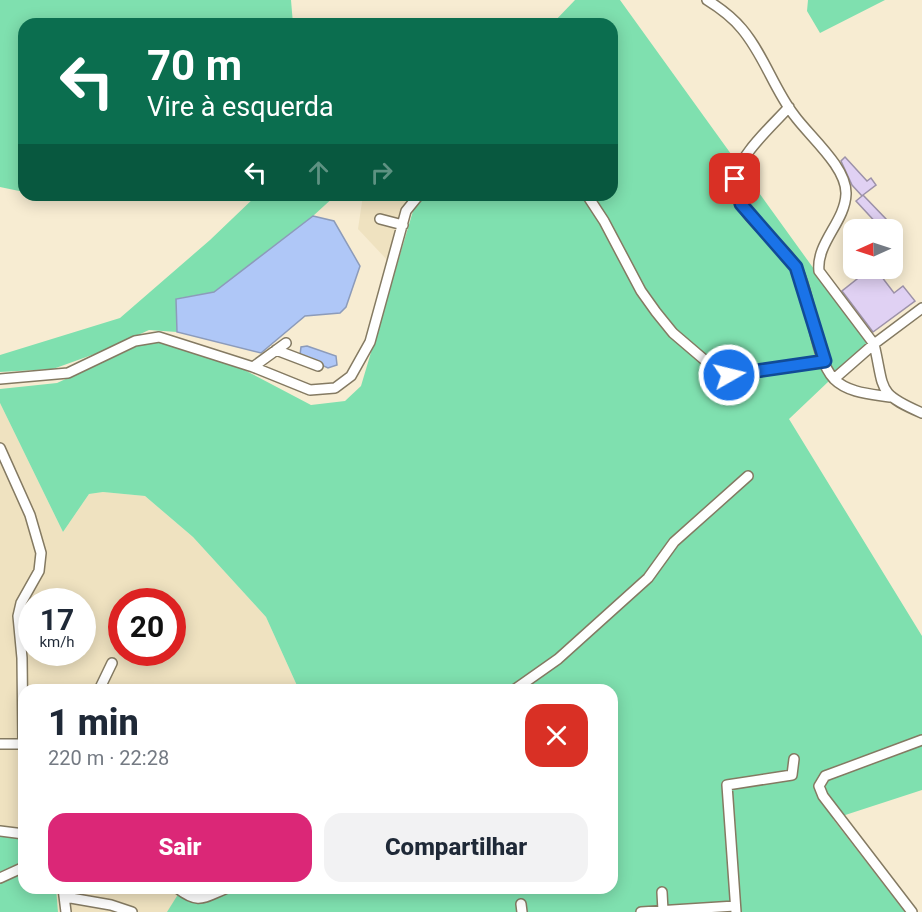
<!DOCTYPE html>
<html lang="pt">
<head>
<meta charset="utf-8">
<style>
	:root { --surface:#fff; --page:#f2f2f3; --text:#1f2937; --muted:#747a83; --accent:#db2777 }
	body { margin:0; font-family:Roboto,sans-serif; background:var(--page); color:var(--text); height:100vh; display:flex; flex-direction:column; font-size:22px; white-space:nowrap }
	* { box-sizing:border-box; margin:0 }
	p { font-size:20px; color:var(--muted) }
	.icon { flex:none; width:33px; height:33px; fill:none; stroke:currentColor; stroke-width:2; stroke-linecap:round; stroke-linejoin:round }
	.map { position:relative; flex:1; overflow:hidden }
	.sheet { position:absolute; left:18px; top:684px; width:600px; height:210px; display:flex; flex-direction:column; background:var(--surface); border-radius:18px; box-shadow:0 3px 15px #0003 }
	.sheet>* { flex:none }
	.hud { position:absolute; left:18px; top:18px; width:600px; height:183px; border-radius:18px; box-shadow:0 3px 15px #0003; background:#0b6e4f; color:#fff; overflow:hidden }
	.needle { width:39px; rotate:267deg }
	.buttons { position:absolute; left:843px; top:219px; display:grid; gap:12px }
	.buttons a { display:grid; place-items:center; width:60px; height:60px; border-radius:12px; background:var(--surface); box-shadow:0 3px 15px #0003; font-size:30px }
	.speed { position:absolute; left:18px; top:588px; display:flex; gap:12px; font-size:30px; font-weight:700; text-align:center }
	.speed>* { display:grid; place-content:center; width:78px; height:78px; border-radius:50%; background:var(--surface); box-shadow:0 3px 15px #0003; line-height:1 }
	.speed small { font-size:15px; font-weight:400 }
	.speed .limit { border:9px solid #d22; background:#fff; color:#111 }
	.pin { position:absolute; display:grid; place-items:center; width:51px; height:51px; color:#fff; margin:-26px; border-radius:12px; box-shadow:0 3px 9px #0006 }
	.me { position:absolute; width:66px; margin:-33px; rotate:82deg; stroke-linejoin:round; filter:drop-shadow(0 0 4px #0008) }
	.turn { display:flex; align-items:center; gap:21px; height:126px; padding:0 30px; font-size:27px }
	.turn .icon { width:78px; height:78px; stroke-width:2.5 }
	.turn b { display:block; font-size:42px; line-height:51px }
	.lanes { display:flex; align-items:center; height:57px; padding:0 30px; background:#0003; justify-content:center; gap:30px; direction:ltr }
	.lanes .off { opacity:.35 }
	.round { display:grid; place-items:center; flex:none; width:63px; height:63px; border-radius:18px; background:var(--page) }
	.headline { display:flex; align-items:center; justify-content:space-between; height:102px; padding:0 30px }
	h1 { font-size:36px; font-weight:800; line-height:45px }
	.cta { display:flex; gap:12px; margin-top:auto; padding:12px 30px }
	.cta a { flex:1; height:69px; border-radius:18px; background:var(--accent); color:#fff; font-size:24px; font-weight:800; line-height:69px; text-align:center }
	.cta a+a { background:var(--page); color:var(--text) }
	.map>svg:first-child { display:block }
</style>
</head>
<body>
<div class="map">
<svg width="922" height="912" viewBox="0 0 922 912">
	<rect width="100%" height="100%" fill="#f7ecd2"/>
	<path fill="#efe2c0" fill-rule="evenodd" d="M363,195H412L404,206L388,261L358,229Z
		M0,403L63,532L89,494L103,492L145,496L193,537L266,617L299,690H24V838L0,836ZM32,602H82V652H32ZM122,602H172V652H122Z
		M56,888H200L291,912H58Z"/>
	<path fill="#7fe0af" d="M0,0H291L293,24H24V192L0,187Z
		M575,0H620L868,344L789,419L922,636V790L833,819L905,912H167L182,888H612V690H299L266,617L193,537L145,496L103,492L89,494L63,532L0,403V389L57,383L140,345L166,341L233,364L311,405L345,401L361,386L413,211L408,201L412,195H612V24H552Z
		M808,0H885L820,33L807,11Z
		M257,195H336L313,216L214,292L176,299L177,332L149,330L103,351L53,369L0,372V355L120,318L210,240Z
		M0,836L24,838V861L0,872Z
		M24,870V888H56L58,912H0V881Z"/>
	<path fill="#afc7f7" stroke="#8c9bba" stroke-width="1.5" d="M313,216L334,221L360,266L346,307L340,313L305,316L261,353L177,332L176,299L214,292Z
		M307,346L336,356L337,365L328,368L300,355L301,347Z"/>
	<path fill="#e0d1f3" stroke="#9d92a9" stroke-width="1.5" d="M845,157L867,181L871,178L876,185L863,195L887,220L880,227L856,201L862,196L852,185L841,161Z
		M871,268H875L894,293L903,286L915,301L873,332L842,291Z"/>
	<g fill="none" stroke-linecap="round" stroke-linejoin="round">
		<g stroke="#847a62" stroke-width="12">
			<path id="minor" d="M707,0C720,8 732,17 742,29C764,55 774,89 794,115C809,136 847,167 846,194C845,222 816,243 819,271L874,344L922,308
				M789,107C773,125 734,159 735,184C737,219 781,239 796,267C812,295 813,357 834,379C848,393 871,394 890,397
				M587,195L604,221L641,291L656,312L673,333L721,374L737,375L825,361
				M380,219L403,225
				M276,350L318,366
				M253,367L286,343
				M0,379L68,373L135,341L159,337L253,367L310,390L335,388L351,376L370,342L406,211L419,195
				M834,379L874,344C885,391 876,393 922,413
				M0,448L30,515L41,553L39,571L21,603L18,616L22,658L23,744
				M99,690L112,663
				M514,690L558,659L648,578L674,542L748,476
				M0,744H24
				M0,831L24,834
				M0,878L24,867
				M63,888L66,912
				M177,888C199,905 203,898 227,888
				M662,892L663,911
				M65,897L111,905L132,912
				M521,904L522,912
				M641,912L735,906
				M736,912L727,785L792,775L794,759
				M912,912L823,796L819,786L825,776L922,740"/>
		</g>
		<use href="#minor" stroke="#fff" stroke-width="9"/>
	</g>
	<g fill="none" stroke-linecap="round" stroke-linejoin="round">
		<g stroke="#114b97" stroke-width="15">
			<path id="route" d="M729,375L825,361L796,267L741,204L735,179"/>
		</g>
		<use href="#route" stroke="#1a73e8" stroke-width="10"/>
	</g>
</svg>
<div class="buttons">
<a><svg class="needle" viewBox="-14 -14 28 28"><path d="M0-13l5 13h-10z" fill="#e53935"/><path d="M0 13l5-13h-10z" fill="#747a83"/></svg></a>
</div>
<div class="speed"><div>17<small>km/h</small></div><div class="limit">20</div></div>
<div class="pin" style="left:735px;top:179px;background:#d93025"><svg class="icon" aria-label="arrive" viewBox="0 0 24 24"><path d="M6 21V4h12l-3 4 3 4H6"/></svg></div>
<svg class="me" style="left:729px;top:375px" viewBox="-20 -20 40 40"><circle r="17" fill="#1a73e8" stroke="#fff" stroke-width="3"/><path d="M0-11L8 9 0 5-8 9z" fill="#fff"/></svg>
<div class="hud">
<div class="turn"><svg class="icon" aria-label="left" viewBox="0 0 24 24"><path d="M17 20v-9H6M10 6l-5 5 5 5"/></svg><div><b>70 m</b>Vire à esquerda</div></div>
<div class="lanes"><svg class="icon" aria-label="left" viewBox="0 0 24 24"><path d="M17 20v-9H6M10 6l-5 5 5 5"/></svg><svg class="icon off" aria-label="ahead" viewBox="0 0 24 24"><path d="M12 20V5M6 11l6-6 6 6"/></svg><svg class="icon off" aria-label="right" viewBox="0 0 24 24"><path d="M7 20v-9h11M14 6l5 5-5 5"/></svg></div>
</div>
<section class="sheet">
<div class="headline"><div><h1>1 min</h1><p>220 m · 22:28</p></div><a class="round" style="background:#d93025;color:#fff"><svg class="icon" aria-label="close" viewBox="0 0 24 24"><path d="M6 6l12 12M18 6L6 18"/></svg></a></div>
<div class="cta"><a>Sair</a><a>Compartilhar</a></div>
</section>
</div>
</body>
</html>
